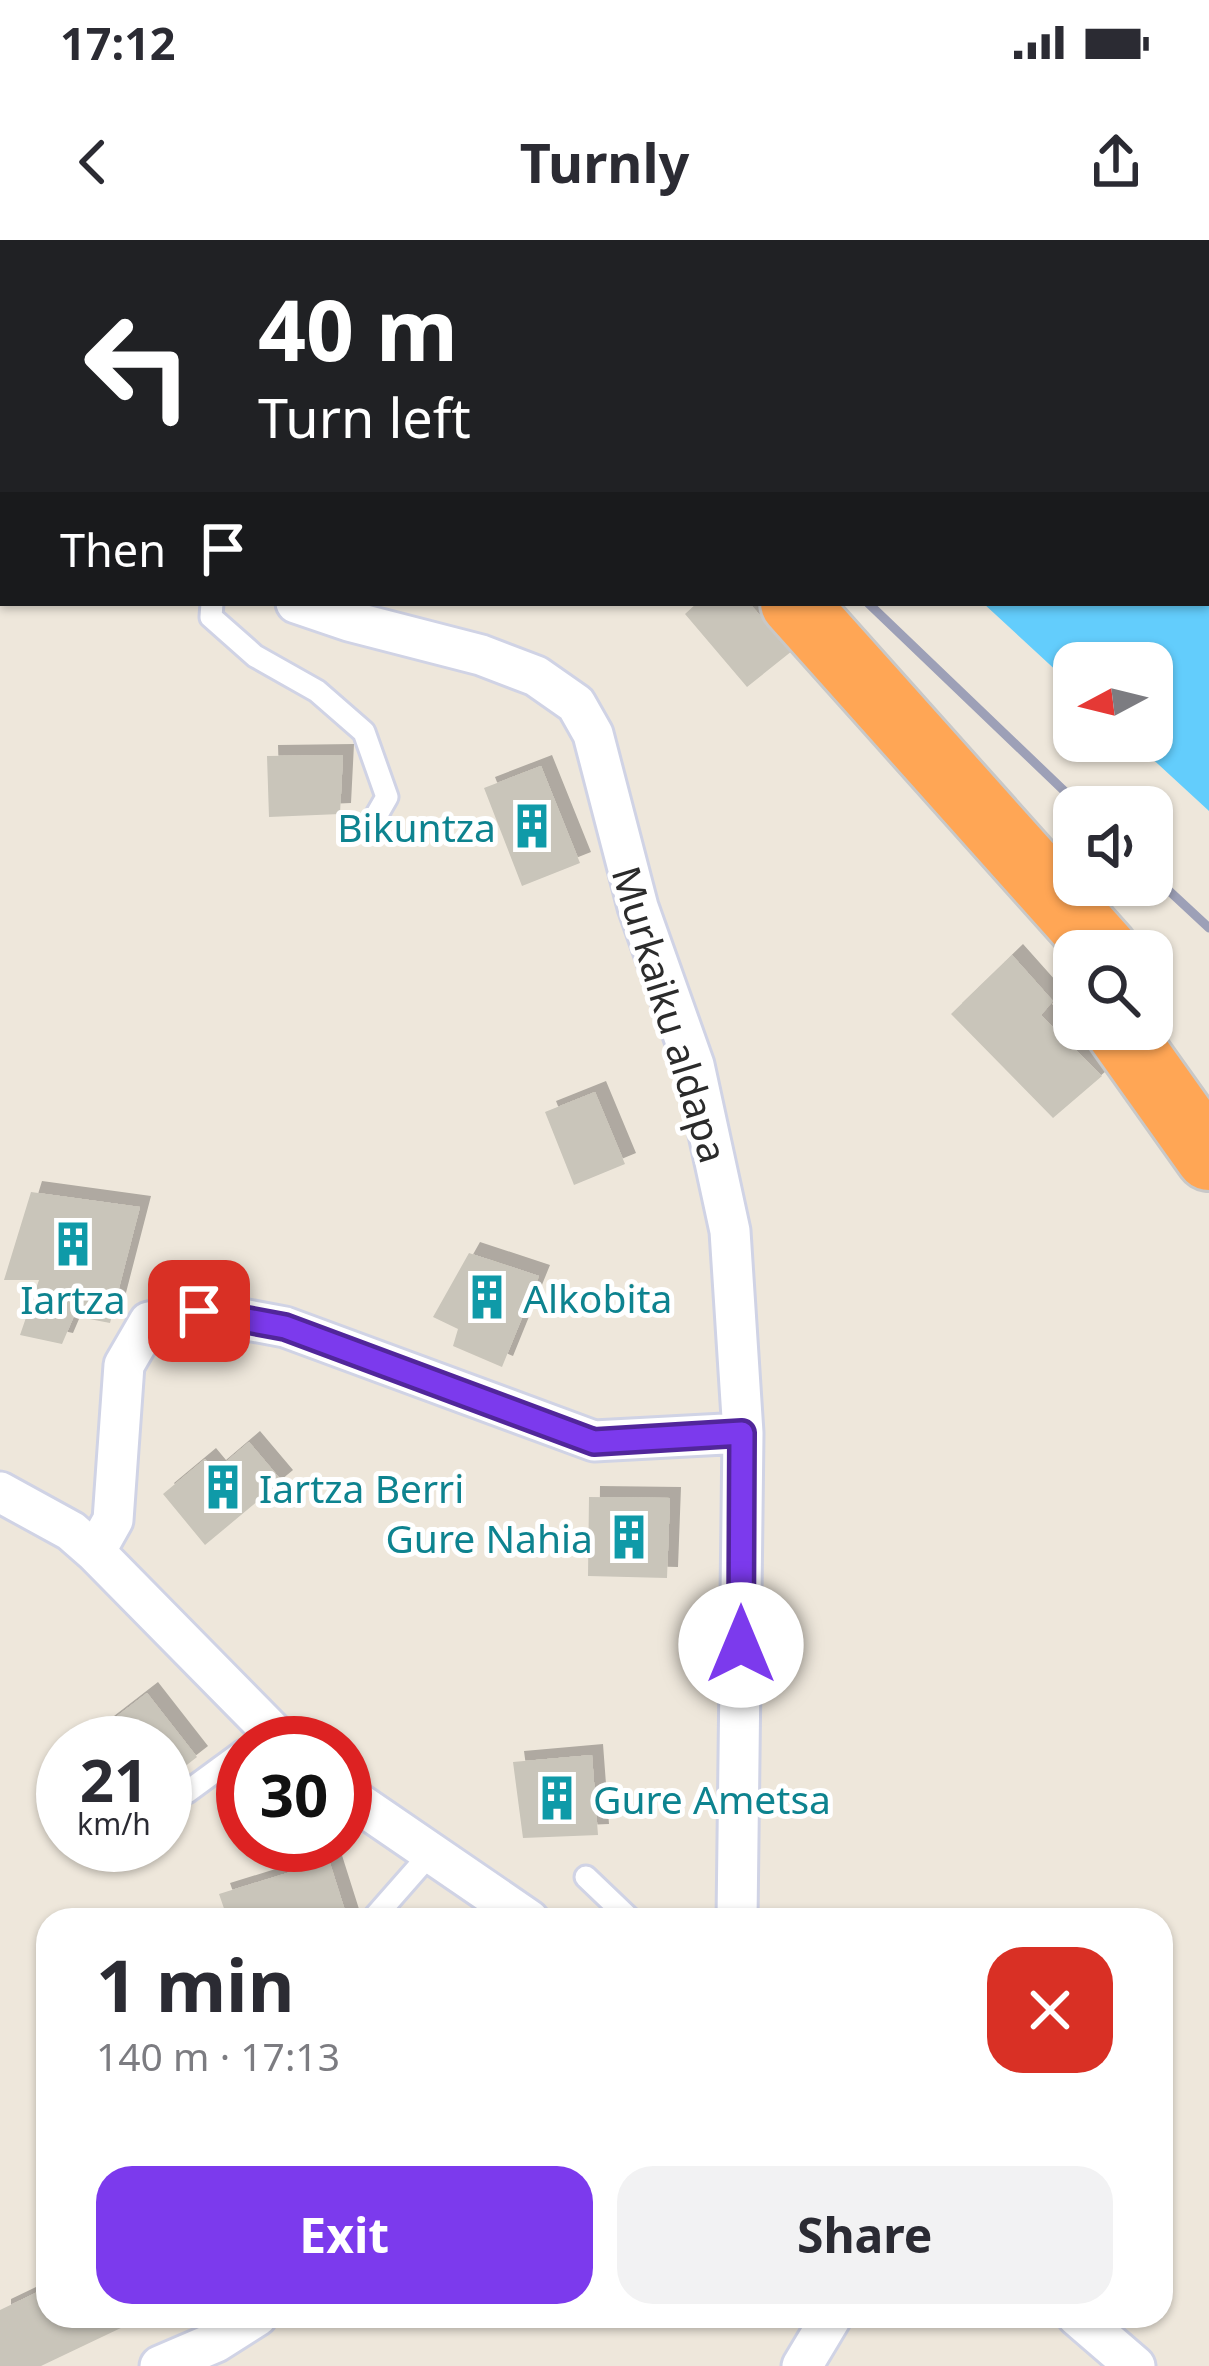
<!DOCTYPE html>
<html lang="en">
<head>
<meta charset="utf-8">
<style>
	:root { --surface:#fff; --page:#f2f2f3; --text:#2b2b33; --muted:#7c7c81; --accent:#7c3aed }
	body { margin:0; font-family:"Noto Sans",sans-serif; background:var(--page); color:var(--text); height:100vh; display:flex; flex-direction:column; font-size:45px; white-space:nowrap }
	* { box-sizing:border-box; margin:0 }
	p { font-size:39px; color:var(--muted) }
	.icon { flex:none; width:66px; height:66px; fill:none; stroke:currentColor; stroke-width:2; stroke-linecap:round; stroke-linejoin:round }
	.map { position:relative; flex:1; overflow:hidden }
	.sheet { position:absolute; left:36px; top:1668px; width:1137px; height:420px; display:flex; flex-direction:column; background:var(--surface); border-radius:36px; box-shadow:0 3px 9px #0004 }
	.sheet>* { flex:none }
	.hud { position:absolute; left:0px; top:0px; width:1209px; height:366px; box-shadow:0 3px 9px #0004; background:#202124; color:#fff; overflow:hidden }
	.needle { width:78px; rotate:263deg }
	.buttons { position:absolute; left:1053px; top:402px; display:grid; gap:24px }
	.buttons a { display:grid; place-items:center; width:120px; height:120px; border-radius:24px; background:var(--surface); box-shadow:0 3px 9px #0004; font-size:60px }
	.speed { position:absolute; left:36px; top:1476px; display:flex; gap:24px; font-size:60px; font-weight:700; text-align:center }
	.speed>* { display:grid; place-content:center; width:156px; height:156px; border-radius:50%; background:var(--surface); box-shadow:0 3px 9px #0004; line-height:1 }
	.speed small { font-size:30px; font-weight:400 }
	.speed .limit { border:18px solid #d22; background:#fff; color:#111 }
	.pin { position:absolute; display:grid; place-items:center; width:102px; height:102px; color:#fff; margin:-51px; border-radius:24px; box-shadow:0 6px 18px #0006 }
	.me { position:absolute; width:132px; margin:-66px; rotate:0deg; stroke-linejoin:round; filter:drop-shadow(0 0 9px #0008) }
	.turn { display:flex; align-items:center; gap:42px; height:252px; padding:0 60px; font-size:54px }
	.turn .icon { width:156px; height:156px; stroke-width:2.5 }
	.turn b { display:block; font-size:84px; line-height:102px }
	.then { display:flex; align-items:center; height:114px; padding:0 60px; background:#0003; gap:24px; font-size:45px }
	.round { display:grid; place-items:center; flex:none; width:126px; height:126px; border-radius:36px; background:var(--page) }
	.overview { display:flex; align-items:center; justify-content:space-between; height:204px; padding:0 60px }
	h1 { font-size:72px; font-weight:700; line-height:90px }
	.primary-button { display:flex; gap:24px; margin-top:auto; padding:24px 60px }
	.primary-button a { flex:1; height:138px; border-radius:36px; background:var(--accent); color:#fff; font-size:48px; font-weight:700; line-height:138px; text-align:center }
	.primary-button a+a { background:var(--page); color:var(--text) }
	.status { display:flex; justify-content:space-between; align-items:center; height:84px; padding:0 60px; background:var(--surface); direction:ltr }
	.status svg { height:33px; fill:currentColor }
	header { display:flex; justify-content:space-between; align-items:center; height:156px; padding:0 60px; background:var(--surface); font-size:54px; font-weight:700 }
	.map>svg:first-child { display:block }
</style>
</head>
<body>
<div class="status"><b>17:12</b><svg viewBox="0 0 49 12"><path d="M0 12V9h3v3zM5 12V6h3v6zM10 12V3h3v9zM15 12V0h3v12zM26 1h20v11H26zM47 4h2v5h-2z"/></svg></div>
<header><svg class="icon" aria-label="back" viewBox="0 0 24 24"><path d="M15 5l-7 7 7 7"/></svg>Turnly<svg class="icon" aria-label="share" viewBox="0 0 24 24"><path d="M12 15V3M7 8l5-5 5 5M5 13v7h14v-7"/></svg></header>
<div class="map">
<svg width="1209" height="2126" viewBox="0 0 1209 2126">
	<defs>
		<filter id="shadow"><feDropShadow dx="11" dy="-11" stdDeviation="0" flood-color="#0004"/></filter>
	</defs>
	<rect width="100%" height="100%" fill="#eee7db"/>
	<path fill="#63cdfc" d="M1206,300L1209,303V571L1133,501H1152V423H1074V447L983,363H1206Z"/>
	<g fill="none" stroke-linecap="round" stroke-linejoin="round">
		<path stroke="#63cdfc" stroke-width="12" d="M0,10L3,18
			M0,246L3,239"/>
	</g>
	<path fill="#c9c5ba" filter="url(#shadow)" d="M697,363H749L792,411L747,447L685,374Z
		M343,515L340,574L269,577L267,516Z
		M541,526L580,623L522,646L484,548Z
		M1012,715L1053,761L1041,775L1102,836L1053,878L951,774Z
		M595,852L625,924L574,945L545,872Z
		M31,952L140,967L110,1083L74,1076L62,1104L20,1095L39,1040H4Z
		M469,1013L539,1036L502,1127L453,1106L458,1089L433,1077Z
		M249,1202L282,1241L205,1305L163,1254L205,1219L215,1231Z
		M589,1257L670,1258L667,1338L588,1336Z
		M147,1453L197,1517L165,1542V1503H115L103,1487Z
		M592,1515L598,1595L523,1598L513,1522Z
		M329,1620L348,1680H228L219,1654Z
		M48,2047V2076H146L41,2126H0V2070Z"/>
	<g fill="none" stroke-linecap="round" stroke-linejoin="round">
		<g stroke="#d0d3e5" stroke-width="27">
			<path id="lane" d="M212,363L211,377L255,416L317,451L364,492L387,557L368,590
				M187,1552L243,1511
				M586,1637L631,1680
				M372,1680L430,1614"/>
		</g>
		<g stroke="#d0d3e5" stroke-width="45">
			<path id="street" d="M273,0L275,3
				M296,363L349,381L481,415L536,436L576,464L593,494L638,667L694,825L730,991L743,1193L737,1680
				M0,1252L71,1291L95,1312L283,1503
				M95,1312L113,1280L124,1125L149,1082L199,1071L285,1087L594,1201L743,1193
				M345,1554L529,1680
				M1077,2076L1135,2126
				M160,2126L216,2102L257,2076
				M802,2126L832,2076"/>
		</g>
		<g stroke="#c8c8c8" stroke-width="72">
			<path id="highway" d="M413,0L416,3
				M794,363L1105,711
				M1118,789L1209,917"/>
		</g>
		<use href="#lane" stroke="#fff" stroke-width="21"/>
		<use href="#street" stroke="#fff" stroke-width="39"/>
		<use href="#highway" stroke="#ffa655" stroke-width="66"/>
		<path stroke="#9da0b7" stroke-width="9" d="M483,0L487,3
			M868,363L1081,567
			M1152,635L1209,688"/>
	</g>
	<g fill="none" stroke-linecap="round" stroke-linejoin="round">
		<g stroke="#51269a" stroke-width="30">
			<path id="route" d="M199,1071L285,1087L594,1202L742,1193L741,1405"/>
		</g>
		<use href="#route" stroke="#7c3aed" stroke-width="21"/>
	</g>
	<defs>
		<g id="building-bare" transform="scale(3.6)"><path d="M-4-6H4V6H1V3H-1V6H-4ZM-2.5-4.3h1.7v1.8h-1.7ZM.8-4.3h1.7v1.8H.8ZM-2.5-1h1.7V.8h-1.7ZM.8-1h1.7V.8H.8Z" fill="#0f9aa8" stroke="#fff" stroke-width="2.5" paint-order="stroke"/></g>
	</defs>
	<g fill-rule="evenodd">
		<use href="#building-bare" x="532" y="586"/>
		<use href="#building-bare" x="73" y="1004"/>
		<use href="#building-bare" x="487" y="1057"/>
		<use href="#building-bare" x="223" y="1247"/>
		<use href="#building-bare" x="629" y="1297"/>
		<use href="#building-bare" x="557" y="1558"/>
	</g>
	<g text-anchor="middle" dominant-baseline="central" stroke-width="10" stroke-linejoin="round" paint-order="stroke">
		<g font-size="39" fill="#0d838f" stroke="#fff" text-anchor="start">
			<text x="496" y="586" text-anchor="end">Bikuntza</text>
			<text x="523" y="1057">Alkobita</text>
			<text x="73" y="1058" text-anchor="middle">Iartza</text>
			<text x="259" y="1247">Iartza Berri</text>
			<text x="593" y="1297" text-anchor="end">Gure Nahia</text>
			<text x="593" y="1558">Gure Ametsa</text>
		</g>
		<g font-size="39" fill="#2b2b2b" stroke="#fff">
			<text transform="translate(671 774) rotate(73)">Murkaiku aldapa</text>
		</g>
	</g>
</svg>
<div class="buttons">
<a><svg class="needle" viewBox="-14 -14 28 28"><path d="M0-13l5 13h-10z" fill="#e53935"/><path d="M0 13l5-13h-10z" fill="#7c7c81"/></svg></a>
<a><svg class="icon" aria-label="sound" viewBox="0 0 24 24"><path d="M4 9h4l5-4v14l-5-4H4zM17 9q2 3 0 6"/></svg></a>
<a><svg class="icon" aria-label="search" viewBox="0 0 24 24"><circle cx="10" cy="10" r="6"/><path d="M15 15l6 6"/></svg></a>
</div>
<div class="speed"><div>21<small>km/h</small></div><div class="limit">30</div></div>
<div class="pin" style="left:199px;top:1071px;background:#d93025"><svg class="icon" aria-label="arrive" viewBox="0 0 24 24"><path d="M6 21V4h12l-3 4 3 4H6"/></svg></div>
<svg class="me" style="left:741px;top:1405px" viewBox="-20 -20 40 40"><circle r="19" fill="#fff"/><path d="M0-13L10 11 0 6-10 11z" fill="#7c3aed"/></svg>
<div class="hud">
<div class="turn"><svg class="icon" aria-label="left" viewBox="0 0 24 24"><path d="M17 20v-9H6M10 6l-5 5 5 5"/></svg><div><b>40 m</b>Turn left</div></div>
<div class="then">Then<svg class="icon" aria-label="arrive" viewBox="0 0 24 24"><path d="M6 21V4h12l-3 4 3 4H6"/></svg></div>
</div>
<section class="sheet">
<div class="overview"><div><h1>1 min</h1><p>140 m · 17:13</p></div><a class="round" style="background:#d93025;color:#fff"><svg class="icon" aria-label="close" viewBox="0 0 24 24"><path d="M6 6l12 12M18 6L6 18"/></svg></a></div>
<div class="primary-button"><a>Exit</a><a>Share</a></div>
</section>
</div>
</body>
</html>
